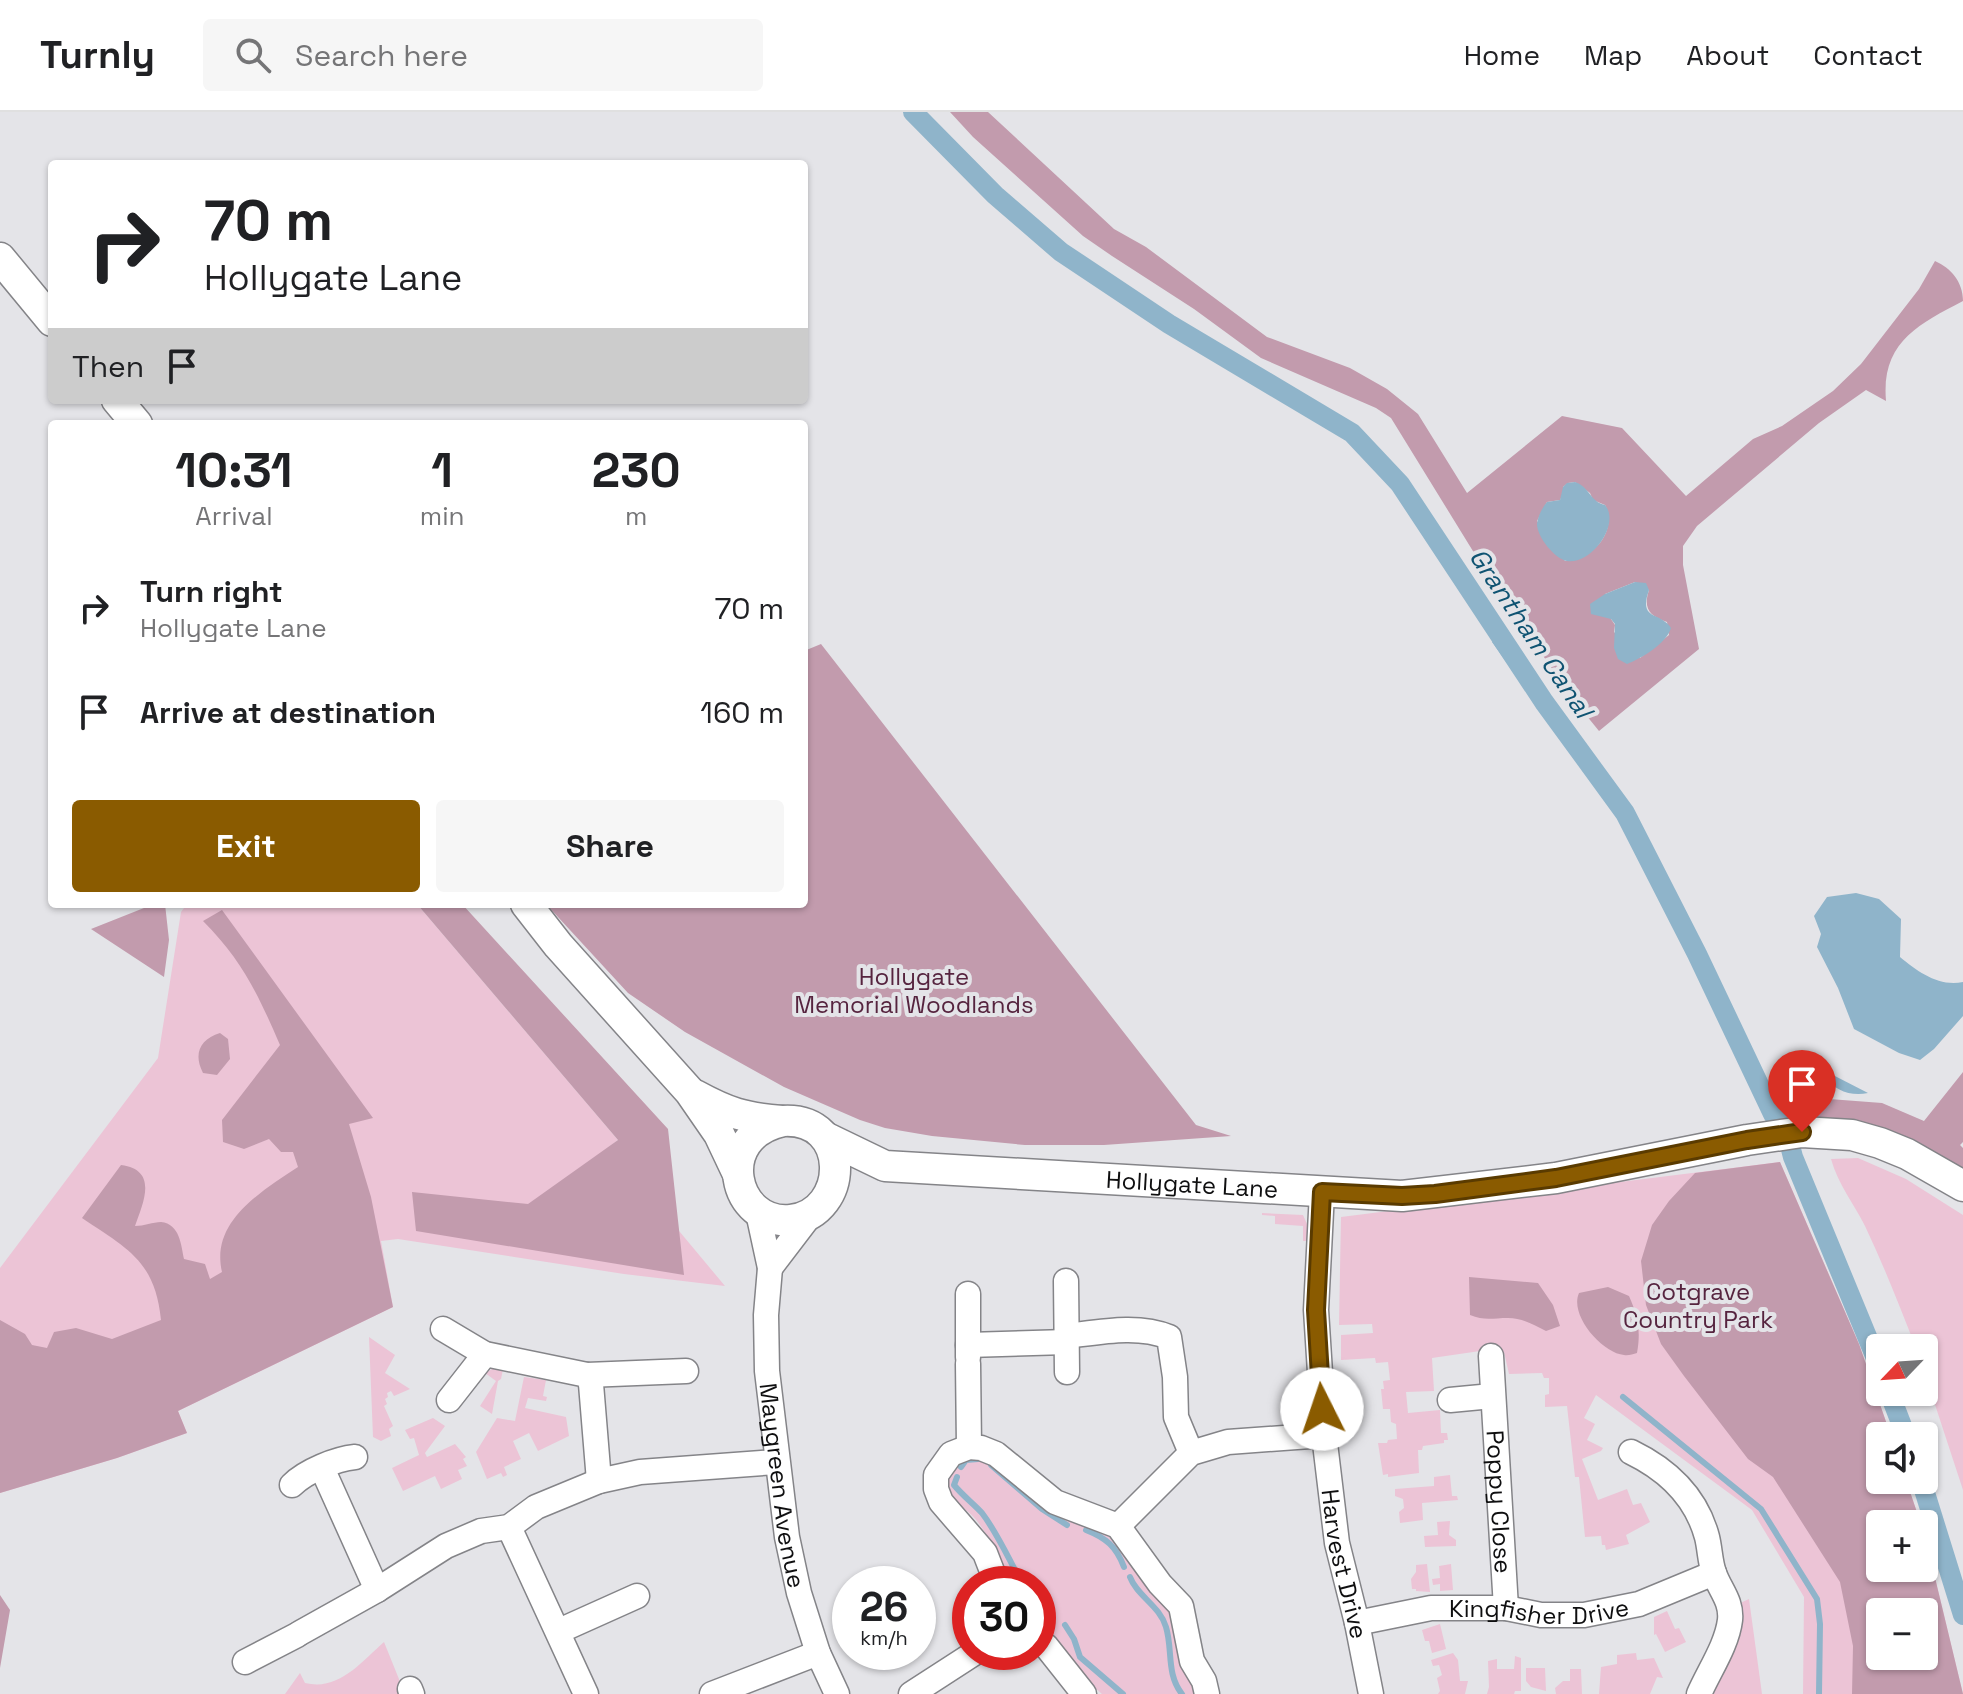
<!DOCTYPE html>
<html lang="en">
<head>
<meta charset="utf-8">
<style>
	:root { --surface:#fff; --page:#f6f6f6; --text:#202124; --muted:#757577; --line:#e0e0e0; --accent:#8a5b00 }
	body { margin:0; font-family:"Space Grotesk",sans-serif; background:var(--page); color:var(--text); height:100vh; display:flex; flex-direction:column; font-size:30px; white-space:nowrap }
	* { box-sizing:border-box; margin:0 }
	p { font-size:26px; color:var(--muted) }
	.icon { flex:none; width:44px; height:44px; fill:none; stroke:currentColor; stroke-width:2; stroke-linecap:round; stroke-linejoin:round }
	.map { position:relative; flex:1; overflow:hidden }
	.sheet { position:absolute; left:48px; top:308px; width:760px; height:488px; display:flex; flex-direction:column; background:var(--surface); border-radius:8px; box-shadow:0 2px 6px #0004 }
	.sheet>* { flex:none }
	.hud { position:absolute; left:48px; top:48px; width:760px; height:244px; border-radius:8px; box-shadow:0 2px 6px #0004; background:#fff; color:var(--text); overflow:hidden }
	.needle { width:52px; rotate:245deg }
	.controls { position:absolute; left:1866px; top:1222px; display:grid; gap:16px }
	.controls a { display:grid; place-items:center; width:72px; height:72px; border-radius:8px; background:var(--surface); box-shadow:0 2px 6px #0004; font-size:40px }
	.speed { position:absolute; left:832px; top:1454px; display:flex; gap:16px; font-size:40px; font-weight:700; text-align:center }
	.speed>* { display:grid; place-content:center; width:104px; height:104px; border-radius:50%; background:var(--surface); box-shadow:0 2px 6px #0004; line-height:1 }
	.speed small { font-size:20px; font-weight:400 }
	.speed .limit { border:12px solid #d22; background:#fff; color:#111 }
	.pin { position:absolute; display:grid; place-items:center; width:68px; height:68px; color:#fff; margin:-82px -34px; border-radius:50% 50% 50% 0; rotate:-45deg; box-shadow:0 0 8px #0007 }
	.pin .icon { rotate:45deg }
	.me { position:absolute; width:88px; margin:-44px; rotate:356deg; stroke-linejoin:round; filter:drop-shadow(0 0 6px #0008) }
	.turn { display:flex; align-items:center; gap:28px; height:168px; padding:0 24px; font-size:36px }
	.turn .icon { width:104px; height:104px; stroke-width:2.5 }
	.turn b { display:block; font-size:56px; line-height:68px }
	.then { display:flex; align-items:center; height:76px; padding:0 24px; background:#0003; gap:16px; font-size:30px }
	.eta { display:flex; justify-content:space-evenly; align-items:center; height:136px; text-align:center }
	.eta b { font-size:48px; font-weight:700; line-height:56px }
	.button { display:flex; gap:16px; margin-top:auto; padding:16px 24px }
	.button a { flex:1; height:92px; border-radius:8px; background:var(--accent); color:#fff; font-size:32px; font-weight:700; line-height:92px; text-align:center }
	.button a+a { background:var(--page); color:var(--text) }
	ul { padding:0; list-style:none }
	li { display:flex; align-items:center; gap:24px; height:104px; padding:0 24px }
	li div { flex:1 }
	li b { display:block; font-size:30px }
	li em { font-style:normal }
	header { display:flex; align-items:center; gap:48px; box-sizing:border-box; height:112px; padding:0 40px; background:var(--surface); border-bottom:2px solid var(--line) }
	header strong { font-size:38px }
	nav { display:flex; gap:44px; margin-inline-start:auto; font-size:28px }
	.search { width:560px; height:72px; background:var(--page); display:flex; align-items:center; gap:20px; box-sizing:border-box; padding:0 28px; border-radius:8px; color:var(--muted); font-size:30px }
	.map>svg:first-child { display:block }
</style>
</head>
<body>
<header>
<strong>Turnly</strong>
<div class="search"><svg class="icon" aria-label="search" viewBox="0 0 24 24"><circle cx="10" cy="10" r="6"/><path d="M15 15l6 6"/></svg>Search here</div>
<nav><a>Home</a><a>Map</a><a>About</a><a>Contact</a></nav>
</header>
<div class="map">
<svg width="1963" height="1582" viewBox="0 0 1963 1582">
	<rect width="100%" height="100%" fill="#e4e4e8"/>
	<path fill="#ecc4d6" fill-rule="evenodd" d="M187,792H417L618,1028L609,1035L725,1174L624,1162L398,1127L381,1129L393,1195L178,1299L187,1321L117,1346L0,1381V1156L158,946L181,800Z
		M1858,1046L1906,1067L1963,1103V1378L1924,1259V1236H1916C1900,1195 1884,1154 1865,1114C1854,1092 1838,1072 1831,1047Z
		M1780,1050L1859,1232L1891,1324H1880V1368H1906L1921,1412H1880V1456H1924V1420L1963,1582H1803L1804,1485L1752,1398L1596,1283L1584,1306L1595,1312L1587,1328L1603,1336L1601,1339L1582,1347L1598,1388L1627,1377L1633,1393L1641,1391L1650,1410L1626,1423L1629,1432L1606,1438L1605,1433H1602L1601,1424L1585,1425L1579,1365H1575L1567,1294L1545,1295V1283L1549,1282V1266H1544L1542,1261L1509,1262L1504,1240L1480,1239L1432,1246L1434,1279L1406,1280L1408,1301L1440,1298L1441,1321H1447L1448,1328H1444V1331L1423,1334L1422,1338H1418L1419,1361L1388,1365V1362L1383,1363L1378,1331H1387L1388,1328L1397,1327L1396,1312L1391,1310L1390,1297H1383L1381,1277H1384L1383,1269L1390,1268L1388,1250L1376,1251L1375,1246L1341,1248V1223L1373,1221L1372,1212L1339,1213L1341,1105ZM1880,1500H1924V1544H1880Z
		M1262,1101L1303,1103L1311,1121L1308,1129H1303V1114L1275,1112V1104L1262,1103Z
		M369,1225L395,1243L385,1261L410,1277L394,1284L391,1279L387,1281L388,1285L385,1287L387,1292L384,1294L393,1314L389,1317L391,1324L381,1329L373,1325Z
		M494,1256L503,1257L501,1267L498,1269L492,1302L480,1294L496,1269L485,1261Z
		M524,1265L546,1268L543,1284L547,1285L546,1289L528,1286L525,1296L566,1305L569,1324L538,1339L529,1321L513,1329L521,1347L504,1355L507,1363L503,1365L501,1361L487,1367L476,1340L497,1306L515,1309Z
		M433,1306L445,1314L425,1341L427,1345L455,1332L466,1345L463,1347L467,1354L458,1358L462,1367L441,1377L435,1364L403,1379L392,1356L419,1343L414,1326L410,1327L405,1318Z
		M978,1343L1077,1408L1106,1422L1119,1433L1146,1475L1161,1486L1174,1505L1179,1548L1198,1582H1102C1093,1574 1082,1566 1074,1556C1057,1537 1069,1530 1038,1514V1472H1009C1000,1450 992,1428 977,1409C968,1397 953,1392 948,1376C945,1367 950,1360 953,1352Z
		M1450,1363L1452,1384H1457L1458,1388L1422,1391L1423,1408L1400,1411L1399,1400L1404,1396L1403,1387L1395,1384V1377L1434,1374V1365Z
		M1450,1409L1449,1423L1456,1428V1434L1425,1435L1424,1424L1438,1423L1437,1410Z
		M1427,1452L1430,1480L1416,1479V1477H1412L1411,1467L1416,1460V1453Z
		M1451,1452L1453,1478L1440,1479V1472L1433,1473L1432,1467L1440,1466L1439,1454Z
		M1749,1487L1762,1582H1706L1738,1492Z
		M1667,1499L1675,1517L1679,1516L1686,1530L1665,1540L1656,1522L1654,1523V1505Z
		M1440,1512L1446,1537L1432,1541L1429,1529H1425L1422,1518Z
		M384,1530L403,1577L398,1582H285L300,1561L305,1571C339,1579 360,1551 384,1530Z
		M1453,1541L1458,1548L1460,1569H1468L1465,1582H1438L1440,1579L1437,1566L1442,1563L1439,1553L1433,1554L1431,1548Z
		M1636,1541L1637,1548L1654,1546L1663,1566L1657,1565L1650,1582H1599L1601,1555L1617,1552V1543Z
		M1515,1544L1521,1546V1579H1515L1514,1582H1487L1489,1575L1488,1549L1497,1547V1557H1514Z
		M1526,1556H1545L1546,1579L1531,1575L1526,1569Z
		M1570,1557H1581L1582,1582H1556L1555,1576L1563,1569H1570Z"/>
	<path fill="#c29bad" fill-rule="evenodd" d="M950,0H988L1114,117L1146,135L1267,225L1350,256L1387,277L1418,302L1467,381L1562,304L1622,316L1686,384L1753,327L1782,314L1833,279L1861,252L1919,177L1935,149C1951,156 1963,170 1963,189C1917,213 1881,231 1886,289L1866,278L1819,311L1697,414L1683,434V453L1699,537L1599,619L1573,587L1492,470L1391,306L1376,296L1261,246L1194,197L1112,144L1083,124L973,25ZM1575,370L1590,381L1593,388L1605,393C1618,419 1593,448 1565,449L1537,409L1547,390L1560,388L1563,382V375L1568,371ZM1635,470L1649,478C1643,496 1649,504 1667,510L1669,523L1640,546L1614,520L1615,513L1611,507L1605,482Z
		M821,532L1196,1013L1231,1024L1104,1033H1025L932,1024L885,1016L860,1008L784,975L685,920L628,881L546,792H804V539Z
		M154,792H165L169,828L164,865L91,817Z
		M417,792H462L668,1017L684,1163L416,1119L412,1080L528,1092L618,1028Z
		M222,798L373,1006L349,1012L371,1085L393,1195L178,1299L187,1321L117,1346L0,1381V1208L25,1222L32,1233L47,1236L54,1220L76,1216L112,1227L161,1208C155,1149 128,1137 82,1106L121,1053C159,1058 143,1091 135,1114C144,1114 153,1110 161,1110C180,1112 181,1133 184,1147L205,1152L210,1167L222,1160C210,1109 262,1079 298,1055L293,1040H281L269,1027L244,1037L223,1030L222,1008L280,933C258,882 242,848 203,809Z
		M220,921L228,927L230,947L217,963L203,961C193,942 200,927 220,921Z
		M1963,960V1030L1960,1033L1963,1036V1058L1915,1029L1888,1018L1806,1008L1803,985L1882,991L1924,1009Z
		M1780,1050L1859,1232L1891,1324H1880V1368H1906L1921,1412H1880V1456H1924V1420L1963,1582H1852L1853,1534L1840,1470L1773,1365L1748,1347L1684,1264L1661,1232L1646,1193L1641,1149L1652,1113L1669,1089L1695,1061ZM1924,1500V1544H1880V1500Z
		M1469,1165L1538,1171L1553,1193L1560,1214L1546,1219C1534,1213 1522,1206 1508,1206C1493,1206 1484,1209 1470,1203Z
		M1608,1175L1629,1184C1638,1204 1641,1219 1637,1241C1633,1242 1628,1244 1624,1243C1602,1241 1569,1203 1579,1181Z
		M0,1483L10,1498L0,1556Z"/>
	<path fill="#8fb4ca" d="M1575,370C1590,375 1590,390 1605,393C1621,412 1591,453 1567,449C1555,447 1537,425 1537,412C1538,404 1542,396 1547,390L1560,388L1563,375L1567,371Z
		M1635,470L1646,471L1649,478C1638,509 1660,499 1671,516C1666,532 1642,546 1627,552L1618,547L1614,536L1615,512L1611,507L1591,502L1590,492L1605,482Z
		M1506,521L1551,588L1539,596L1492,530Z
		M1856,781L1879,787L1901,807L1900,845C1918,860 1939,875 1963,870V904L1934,937L1920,948L1899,941L1854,917L1838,876L1817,835L1821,822L1814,804L1827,785Z
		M1831,962L1868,981C1851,985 1834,978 1823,964Z"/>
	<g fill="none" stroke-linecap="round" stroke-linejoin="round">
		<path stroke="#8fb4ca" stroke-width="6" d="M1623,1285L1761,1397L1817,1487L1820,1512L1819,1582
			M991,1353L1042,1397L1067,1413
			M961,1355L966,1348L978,1347
			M957,1365L954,1373C963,1384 974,1392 982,1401C995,1418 1005,1439 1015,1458
			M1086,1418C1106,1426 1116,1434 1124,1455
			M1130,1465C1137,1484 1160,1494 1166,1515C1173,1538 1166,1562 1182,1582
			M1038,1504L1042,1506
			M1065,1513L1074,1527L1080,1545L1123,1582"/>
		<path stroke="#8fb4ca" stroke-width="20" d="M913,0L995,83L1061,140L1169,212L1352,321L1400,372L1544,590L1625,701L1697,842L1773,1002L1787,1022L1793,1045L1880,1256
			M1889,1280L1906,1324
			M1921,1368L1963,1503"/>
		<g stroke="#848488" stroke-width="27">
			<g id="minor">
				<path id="s1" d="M1322,1080L1316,1198L1324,1323L1337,1431L1357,1511L1371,1582"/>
				<path id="s2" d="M757,1096L770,1156L766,1203L767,1259L787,1425L799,1481L818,1541L837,1582"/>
				<path d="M770,1156L815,1097"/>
				<path d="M1066,1169L1067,1260"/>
				<path d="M968,1182V1245"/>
				<path d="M443,1217L485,1242L587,1263L591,1272L599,1369"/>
				<path d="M1067,1224C1100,1220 1138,1212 1169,1225L1175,1265L1176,1305L1191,1341"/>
				<path d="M968,1233L1067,1230"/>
				<path id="s3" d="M1491,1244L1506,1496"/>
				<path d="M968,1252L969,1335"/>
				<path d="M587,1263L686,1259"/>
				<path d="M449,1288L485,1242"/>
				<path d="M1450,1288L1492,1284"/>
				<path d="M1631,1340C1668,1358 1696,1384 1707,1425C1710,1437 1710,1450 1714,1461C1720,1478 1732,1489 1730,1508C1727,1533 1709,1559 1699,1582"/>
				<path d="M322,1356L377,1478"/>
				<path d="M292,1373C306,1359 336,1347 355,1345"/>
				<path d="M1118,1414L1191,1341L1228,1330L1324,1323"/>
				<path d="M509,1415L586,1582"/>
				<path d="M997,1472L985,1441L941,1390L936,1377V1363L951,1342L969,1335L981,1336L996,1342L1055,1390L1118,1414L1160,1472L1181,1494L1192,1549L1204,1569L1207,1582"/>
				<path id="s4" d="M1357,1511L1431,1496H1506L1541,1503H1584L1639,1492L1714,1461"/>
				<path d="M559,1519L637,1484"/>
				<path d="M300,1521L377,1478L446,1434L481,1419L509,1415L536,1395L599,1369L640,1360L776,1350"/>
				<path d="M1038,1530L1046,1534L1084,1582"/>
				<path d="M245,1550L297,1523"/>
				<path d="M410,1577L412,1582"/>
				<path d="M712,1582L818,1541"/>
				<path d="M911,1582L976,1540"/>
			</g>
		</g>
		<g stroke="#848488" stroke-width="33">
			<g id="tertiary">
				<path d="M0,146L52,209"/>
				<path d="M117,288L137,312"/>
				<path d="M526,792L558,833L690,980L719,1022L737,1060"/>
				<path d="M695,983C728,1001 744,1006 782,1009"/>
				<path d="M783,1009C852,1005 850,1101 791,1108C733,1114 712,1024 783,1009Z"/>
				<path id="s5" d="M827,1026L885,1054L1402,1084L1556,1066L1747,1028L1802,1020L1852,1023L1880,1031L1907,1042L1963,1074"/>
			</g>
		</g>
		<use href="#minor" stroke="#fff" stroke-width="24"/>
		<use href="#tertiary" stroke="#fff" stroke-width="30"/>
	</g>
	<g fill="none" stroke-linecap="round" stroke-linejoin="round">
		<g stroke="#5a3b00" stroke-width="20">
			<path id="route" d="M1322,1297L1316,1198L1322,1080L1402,1084L1435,1082L1556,1066L1747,1028L1802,1020"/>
		</g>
		<use href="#route" stroke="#8a5b00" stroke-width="14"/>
	</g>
	<g text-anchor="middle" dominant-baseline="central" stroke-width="8" stroke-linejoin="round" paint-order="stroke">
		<g font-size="24" fill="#56243f" stroke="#e4e4e8">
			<text x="914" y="864">Hollygate<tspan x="914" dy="28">Memorial Woodlands</tspan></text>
			<text x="1698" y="1179">Cotgrave<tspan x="1698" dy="28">Country Park</tspan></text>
		</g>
		<g font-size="24" fill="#0f0f10" stroke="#e4e4e8">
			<text stroke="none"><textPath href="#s5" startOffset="372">Hollygate Lane</textPath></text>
			<text stroke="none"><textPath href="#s2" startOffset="280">Maygreen Avenue</textPath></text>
			<text stroke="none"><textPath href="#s3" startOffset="146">Poppy Close</textPath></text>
			<text stroke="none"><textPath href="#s1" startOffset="374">Harvest Drive</textPath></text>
			<text stroke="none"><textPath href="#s4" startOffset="184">Kingfisher Drive</textPath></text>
		</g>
		<g font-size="26" font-style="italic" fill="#0f5372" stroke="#e4e4e8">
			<text transform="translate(1531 521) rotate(56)">Grantham Canal</text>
		</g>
	</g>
</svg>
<div class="controls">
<a><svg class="needle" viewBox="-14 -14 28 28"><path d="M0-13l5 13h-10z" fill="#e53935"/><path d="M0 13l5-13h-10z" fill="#757577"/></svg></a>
<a><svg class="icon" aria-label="sound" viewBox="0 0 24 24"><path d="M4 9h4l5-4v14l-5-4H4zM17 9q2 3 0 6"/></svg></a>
<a>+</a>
<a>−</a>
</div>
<div class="speed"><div>26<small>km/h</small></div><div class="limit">30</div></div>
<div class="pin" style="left:1802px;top:1020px;background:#d93025"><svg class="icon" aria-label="arrive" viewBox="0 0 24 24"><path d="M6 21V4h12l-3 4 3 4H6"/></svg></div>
<svg class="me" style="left:1322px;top:1297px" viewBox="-20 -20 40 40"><circle r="19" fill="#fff"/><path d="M0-13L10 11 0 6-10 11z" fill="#8a5b00"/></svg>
<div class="hud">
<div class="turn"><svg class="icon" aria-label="right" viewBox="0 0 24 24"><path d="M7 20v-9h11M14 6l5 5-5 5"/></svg><div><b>70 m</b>Hollygate Lane</div></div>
<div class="then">Then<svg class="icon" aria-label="arrive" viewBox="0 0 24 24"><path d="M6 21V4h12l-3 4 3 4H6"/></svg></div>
</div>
<section class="sheet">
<div class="eta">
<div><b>10:31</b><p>Arrival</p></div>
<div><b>1</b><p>min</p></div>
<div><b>230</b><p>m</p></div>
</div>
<ul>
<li><svg class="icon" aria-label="right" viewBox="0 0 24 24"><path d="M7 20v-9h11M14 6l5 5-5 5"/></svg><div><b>Turn right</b><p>Hollygate Lane</p></div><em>70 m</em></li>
<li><svg class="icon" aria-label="arrive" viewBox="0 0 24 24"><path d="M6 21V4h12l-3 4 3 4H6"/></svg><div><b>Arrive at destination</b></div><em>160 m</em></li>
</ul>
<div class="button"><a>Exit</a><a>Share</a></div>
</section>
</div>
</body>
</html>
